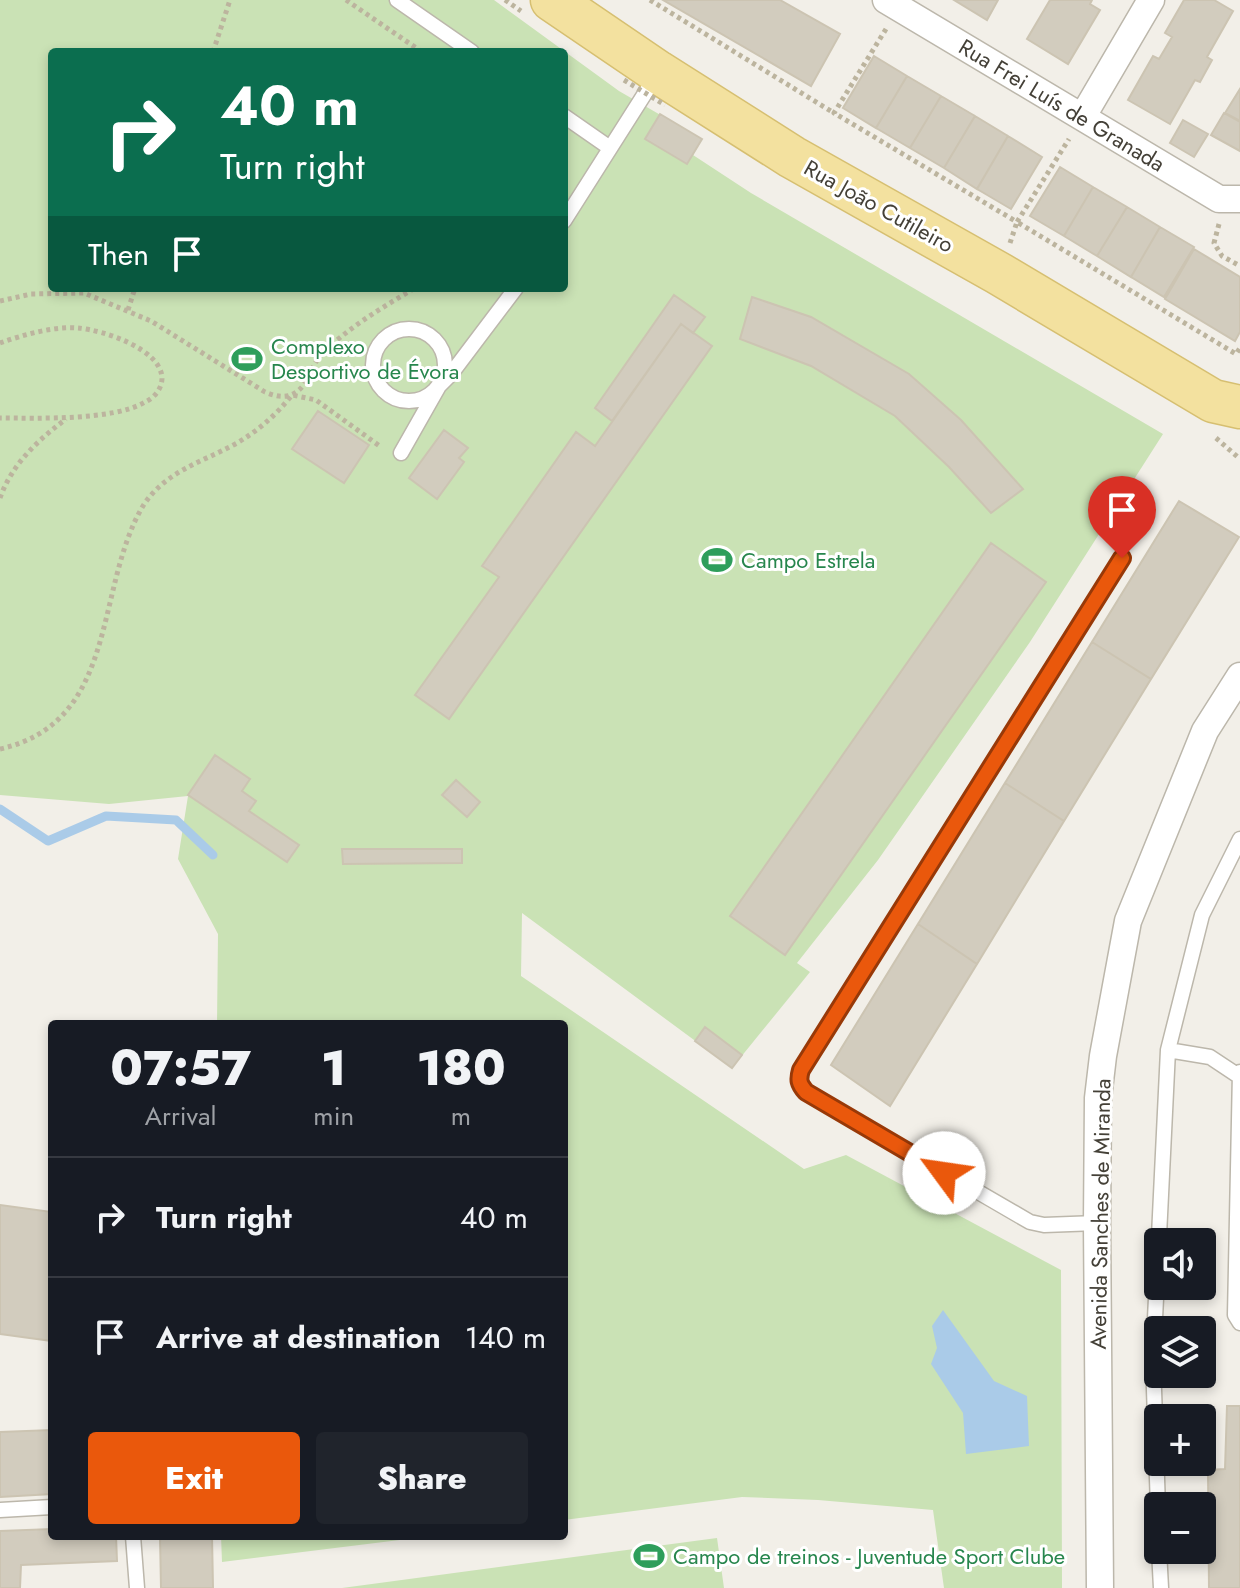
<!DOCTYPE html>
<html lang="en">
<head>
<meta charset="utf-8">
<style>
	:root { --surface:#171b24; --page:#20242c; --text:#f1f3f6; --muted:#9ea1a6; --line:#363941; --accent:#ea580c }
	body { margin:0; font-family:Jost,sans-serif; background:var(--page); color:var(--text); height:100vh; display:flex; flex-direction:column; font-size:30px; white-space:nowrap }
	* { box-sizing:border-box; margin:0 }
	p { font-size:26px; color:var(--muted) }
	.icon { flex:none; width:44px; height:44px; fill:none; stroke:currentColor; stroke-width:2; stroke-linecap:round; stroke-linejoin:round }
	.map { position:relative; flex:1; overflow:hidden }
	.side { position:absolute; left:48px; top:1020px; width:520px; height:520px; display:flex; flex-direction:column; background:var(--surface); border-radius:8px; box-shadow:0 4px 12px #0003 }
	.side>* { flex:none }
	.hud { position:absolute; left:48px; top:48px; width:520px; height:244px; border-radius:8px; box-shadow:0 4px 12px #0003; background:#0b6e4f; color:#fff; overflow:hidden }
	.fabs { position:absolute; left:1144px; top:1228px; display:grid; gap:16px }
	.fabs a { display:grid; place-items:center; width:72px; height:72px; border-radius:8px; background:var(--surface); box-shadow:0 4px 12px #0003; font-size:40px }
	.pin { position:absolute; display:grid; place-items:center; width:68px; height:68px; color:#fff; margin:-82px -34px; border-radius:50% 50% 50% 0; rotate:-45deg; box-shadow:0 0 8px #0007 }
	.pin .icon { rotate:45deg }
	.me { position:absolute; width:88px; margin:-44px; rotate:301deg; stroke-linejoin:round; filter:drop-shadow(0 0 6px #0008) }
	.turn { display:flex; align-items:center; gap:28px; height:168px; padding:0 40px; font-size:36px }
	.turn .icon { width:104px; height:104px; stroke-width:2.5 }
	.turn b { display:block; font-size:56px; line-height:68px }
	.then { display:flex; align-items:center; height:76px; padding:0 40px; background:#0003; gap:16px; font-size:30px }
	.eta { display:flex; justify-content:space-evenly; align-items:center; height:136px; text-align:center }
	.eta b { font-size:48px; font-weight:800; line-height:56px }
	.action { display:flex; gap:16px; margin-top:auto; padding:16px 40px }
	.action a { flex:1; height:92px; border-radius:8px; background:var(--accent); color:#fff; font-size:32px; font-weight:800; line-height:92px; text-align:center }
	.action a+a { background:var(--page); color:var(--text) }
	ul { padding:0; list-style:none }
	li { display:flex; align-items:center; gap:24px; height:120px; padding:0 40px; border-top:2px solid var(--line) }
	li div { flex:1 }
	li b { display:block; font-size:30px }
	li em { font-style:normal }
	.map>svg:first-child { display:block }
</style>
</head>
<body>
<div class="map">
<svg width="1240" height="1588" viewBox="0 0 1240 1588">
	<rect width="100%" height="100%" fill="#f2efe8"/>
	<path fill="#cae2b5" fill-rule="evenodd" d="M0,0H494L619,91L702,139L693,155L751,193L1163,434L1030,642L878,860L797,963L810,972L732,1068L522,913L521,976L804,1169L846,1155L1061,1270L1062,1588H944L933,1510L818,1500L742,1497L564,1520V1024H217L218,934L178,859L188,796L109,804L0,795ZM52,52H564V288H52Z
		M221,1536H432L222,1562Z
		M717,1538L724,1588H342Z"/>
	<path fill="#aacbe8" d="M943,1310L994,1381L1027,1396L1029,1446L966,1454L963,1413L931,1364L937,1348L932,1326Z"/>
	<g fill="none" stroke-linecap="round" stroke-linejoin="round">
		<path stroke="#aacbe8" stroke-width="9" d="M0,809L48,841L106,816L176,820L213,855"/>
	</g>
	<path fill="#d2ccbe" stroke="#ccc4b2" stroke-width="2" d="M663,0H780L840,34L811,86Z
		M954,0H998L987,20Z
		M1050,0H1092L1090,4L1100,10L1068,64L1027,39Z
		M1184,0H1214L1233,11L1207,57L1212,60L1200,82L1195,80L1170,124L1128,100L1153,56L1159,59L1172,37L1165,33Z
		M874,56L907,76L876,128L843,108Z
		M907,76L941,96L910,148L876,128Z
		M1240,89V121L1225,113Z
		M941,96L975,116L944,168L910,148Z
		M1224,113L1240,122V151L1211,135Z
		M660,114L702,139L687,164L645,139Z
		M975,116L1008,136L977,189L944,168Z
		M1183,120L1208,134L1194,157L1170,143Z
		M1008,136L1042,157L1011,209L977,189Z
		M1060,167L1093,187L1064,236L1030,216Z
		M1093,187L1127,207L1097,256L1064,236Z
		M1127,207L1160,227L1131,277L1097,256Z
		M1160,227L1194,247L1164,297L1131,277Z
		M1194,249L1240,277V332L1235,341L1165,299Z
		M674,295L705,317L693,333L681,324L612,421L595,408Z
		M752,297L811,317L909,374L961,420L1023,489L991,513L949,467L895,416L811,366L740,339Z
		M681,324L712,346L449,719L415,695L499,577L482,566L576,432L595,446Z
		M318,411L369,445L344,483L292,449Z
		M444,430L468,448L459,458L464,462L437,499L409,478Z
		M1179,501L1239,537L1151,679L1092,642Z
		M991,543L1046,582L785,955L730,916Z
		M1092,642L1151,679L1064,821L1005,783Z
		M215,755L250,779L242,791L256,801L249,811L299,845L287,862L188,795Z
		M456,780L480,802L467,817L442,795Z
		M1005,783L1064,821L977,964L918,924Z
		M342,849H462V863L343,864Z
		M918,924L977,964L890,1106L831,1065Z
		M705,1027L742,1055L732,1068L695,1041Z
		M0,1205L52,1212V1341L0,1334Z
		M1227,1406H1240V1588H1209L1208,1470L1225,1469Z
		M52,1430V1494L0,1497V1432Z
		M52,1529V1536H116L117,1561L21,1565L20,1588H0V1531Z
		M160,1536H212L213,1588H161Z"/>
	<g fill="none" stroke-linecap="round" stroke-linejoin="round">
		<g stroke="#bcb7ab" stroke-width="17">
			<path id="lane" d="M397,0L472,52
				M564,116L610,148
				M564,221L656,76
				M373 365a36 36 0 1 1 72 0a36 36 0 1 1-72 0Z
				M401,453L439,386L451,374L516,288
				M1168,1050L1210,1057L1240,1077
				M1240,1072L1235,1315L1240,1323
				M1097,1223L1044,1225L1030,1222L806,1092C799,1085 798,1080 801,1070L1122,558
				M1158,1508L1153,1360L1168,1050L1202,915L1240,839
				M0,1510L52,1507
				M133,1536L137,1588
				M1159,1550L1161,1588"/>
		</g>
		<g stroke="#bcb7ab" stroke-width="29">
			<path id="street" d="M886,0L1219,199H1240
				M1083,116L1151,0
				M1100,1588L1097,1223L1098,1098L1103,1056L1128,921L1205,731L1240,676"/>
		</g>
		<g stroke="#d6bf71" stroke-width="45">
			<path id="primary" d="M552,0L658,72L792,157L998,273L1213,401L1240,407"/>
		</g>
		<path stroke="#bcb49e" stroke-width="5" stroke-dasharray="4 4" stroke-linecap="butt" d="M346,0L422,52
			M505,0L521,11
			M650,0L834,113
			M886,29L834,113L1017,222L1069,139
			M213,52L230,0
			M1219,224L1214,243L1222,256L1240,266
			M1010,243L1017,222L1236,354L1240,348
			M0,301L31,294L84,293L151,321L265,392C275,396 285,399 295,393C310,384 310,365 323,353C349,327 383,307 415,288
			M128,310L135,288
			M0,343C23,335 53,326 78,328C103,330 161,349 162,378C162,389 154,398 145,402C113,421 38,418 0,418
			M1216,438L1240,459
			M0,498C12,464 38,440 66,419
			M0,749C120,722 94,588 143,506C165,471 203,462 237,443C259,430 276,415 292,395L316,400L381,447"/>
		<use href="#lane" stroke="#fff" stroke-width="14"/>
		<use href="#street" stroke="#fff" stroke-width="26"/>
		<use href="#primary" stroke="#f3e19f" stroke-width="42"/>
		<path stroke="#bcb49e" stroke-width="5" stroke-dasharray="4 4" stroke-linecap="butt" d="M624,80L665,105"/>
	</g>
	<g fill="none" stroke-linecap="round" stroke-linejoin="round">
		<g stroke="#983908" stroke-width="20">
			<path id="route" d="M944,1173L806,1092C799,1084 798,1080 801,1070L1122,558"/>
		</g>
		<use href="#route" stroke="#ea580c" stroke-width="14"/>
	</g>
	<defs>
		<g id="stadium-bare" transform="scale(2.4)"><path d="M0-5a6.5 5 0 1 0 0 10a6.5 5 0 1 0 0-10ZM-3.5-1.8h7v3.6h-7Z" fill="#2e9e5b" stroke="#fff" stroke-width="2.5" paint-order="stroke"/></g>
	</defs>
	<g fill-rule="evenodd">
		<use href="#stadium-bare" x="247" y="359"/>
		<use href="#stadium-bare" x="717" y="560"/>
		<use href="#stadium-bare" x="649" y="1556"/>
	</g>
	<g text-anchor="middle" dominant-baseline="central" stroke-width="6" stroke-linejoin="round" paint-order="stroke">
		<g font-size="22" fill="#444037" stroke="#fff">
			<text transform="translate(1062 105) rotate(31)">Rua Frei Luís de Granada</text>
			<text transform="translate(879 206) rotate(29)">Rua João Cutileiro</text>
			<text transform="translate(1100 1214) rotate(-89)">Avenida Sanches de Miranda</text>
		</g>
		<g font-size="22" fill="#27864d" stroke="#fff" text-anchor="start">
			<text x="271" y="346">Complexo<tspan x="271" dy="25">Desportivo de Évora</tspan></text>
			<text x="741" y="560">Campo Estrela</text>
			<text x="673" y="1556">Campo de treinos - Juventude Sport Clube</text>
		</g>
	</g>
</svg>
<div class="fabs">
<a><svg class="icon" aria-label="sound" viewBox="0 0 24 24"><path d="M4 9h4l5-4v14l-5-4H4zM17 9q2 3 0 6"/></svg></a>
<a><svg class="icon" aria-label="layers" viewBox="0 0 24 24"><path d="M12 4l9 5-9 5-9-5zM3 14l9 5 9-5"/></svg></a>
<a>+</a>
<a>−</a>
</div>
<div class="pin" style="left:1122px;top:558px;background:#d93025"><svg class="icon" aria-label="arrive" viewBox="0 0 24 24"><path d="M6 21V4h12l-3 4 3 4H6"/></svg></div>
<svg class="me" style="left:944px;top:1173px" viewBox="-20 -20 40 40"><circle r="19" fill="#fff"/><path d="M0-13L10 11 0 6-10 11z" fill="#ea580c"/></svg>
<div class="hud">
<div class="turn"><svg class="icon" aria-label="right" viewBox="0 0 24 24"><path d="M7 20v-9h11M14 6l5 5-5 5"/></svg><div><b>40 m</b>Turn right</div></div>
<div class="then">Then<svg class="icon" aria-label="arrive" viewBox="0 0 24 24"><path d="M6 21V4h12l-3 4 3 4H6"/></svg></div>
</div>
<section class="side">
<div class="eta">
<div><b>07:57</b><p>Arrival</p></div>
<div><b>1</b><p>min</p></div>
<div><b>180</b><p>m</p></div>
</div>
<ul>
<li><svg class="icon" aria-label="right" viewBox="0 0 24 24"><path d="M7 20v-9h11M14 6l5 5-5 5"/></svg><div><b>Turn right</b></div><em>40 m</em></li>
<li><svg class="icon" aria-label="arrive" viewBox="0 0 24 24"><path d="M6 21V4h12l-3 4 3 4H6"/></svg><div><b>Arrive at destination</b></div><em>140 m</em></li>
</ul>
<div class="action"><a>Exit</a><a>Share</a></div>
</section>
</div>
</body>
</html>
